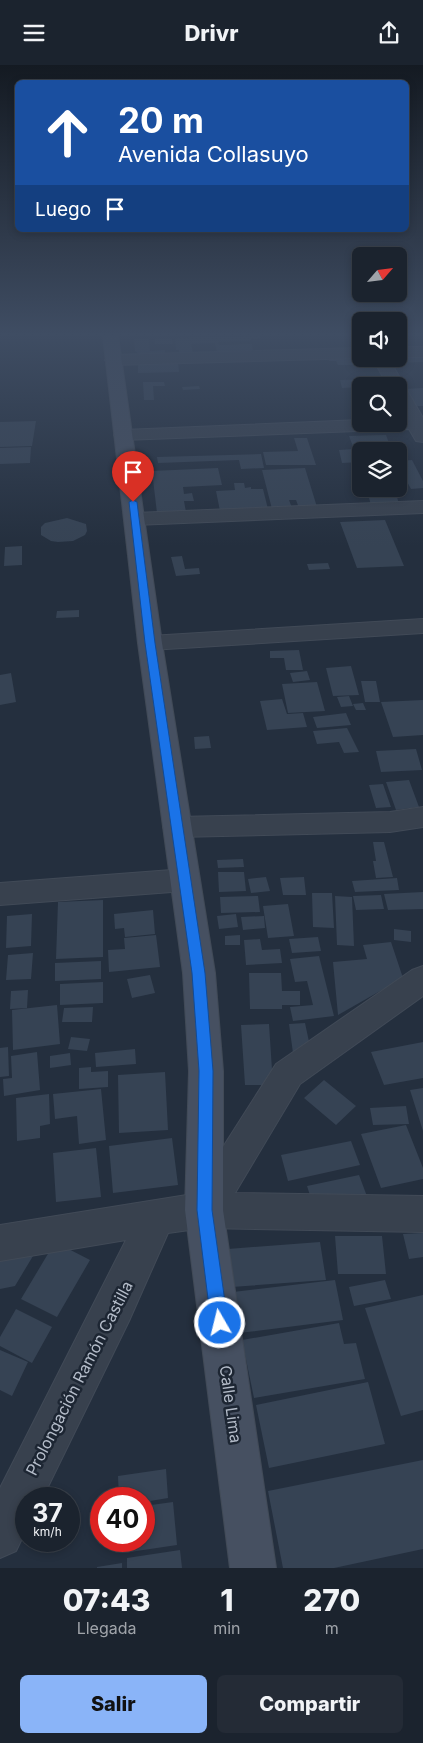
<!DOCTYPE html>
<html lang="es">
<head>
<meta charset="utf-8">
<style>
	:root { --surface:#1b232e; --page:#242b36; --text:#f1f3f6; --muted:#a0a4aa; --line:#39404a; --accent:#8ab4f8 }
	body { margin:0; font-family:Inter,sans-serif; background:var(--page); color:var(--text); height:100vh; display:flex; flex-direction:column; font-size:19px; white-space:nowrap }
	* { box-sizing:border-box; margin:0 }
	p { font-size:16px; color:var(--muted) }
	.icon { flex:none; width:28px; height:28px; fill:none; stroke:currentColor; stroke-width:2; stroke-linecap:round; stroke-linejoin:round }
	.map { position:relative; height:1503px; overflow:hidden }
	.panel { display:flex; flex-direction:column; background:var(--surface); flex:1 }
	.panel>* { flex:none }
	.guide { position:absolute; left:15px; top:15px; width:394px; height:152px; border-radius:8px; box-shadow:0 2px 8px #0003,0 0 0 1px var(--line); background:#1a4fa0; color:#fff; overflow:hidden }
	.needle { width:32px; rotate:62deg }
	.buttons { position:absolute; left:352px; top:182px; display:grid; gap:10px }
	.buttons a { display:grid; place-items:center; width:55px; height:55px; border-radius:8px; background:var(--surface); box-shadow:0 2px 8px #0003,0 0 0 1px var(--line); font-size:25px }
	.speed { position:absolute; left:15px; top:1422px; display:flex; gap:10px; font-size:25px; font-weight:700; text-align:center }
	.speed>* { display:grid; place-content:center; width:65px; height:65px; border-radius:50%; background:var(--surface); box-shadow:0 2px 8px #0003,0 0 0 1px var(--line); line-height:1 }
	.speed small { font-size:12px; font-weight:400 }
	.speed .limit { border:8px solid #d22; background:#fff; color:#111 }
	.pin { position:absolute; display:grid; place-items:center; width:42px; height:42px; color:#fff; margin:-51px -21px; border-radius:50% 50% 50% 0; rotate:-45deg; box-shadow:0 0 5px #0007 }
	.pin .icon { rotate:45deg }
	.me { position:absolute; width:55px; margin:-28px; rotate:352deg; stroke-linejoin:round; filter:drop-shadow(0 0 4px #0008) }
	.turn { display:flex; align-items:center; gap:18px; height:105px; padding:0 20px; font-size:22px }
	.turn .icon { width:65px; height:65px; stroke-width:2.5 }
	.turn b { display:block; font-size:35px; line-height:42px }
	.then { display:flex; align-items:center; height:48px; padding:0 20px; background:#0003; gap:10px; font-size:19px }
	.eta { display:flex; justify-content:space-evenly; align-items:center; height:85px; text-align:center }
	.eta b { font-size:30px; font-weight:800; line-height:35px }
	.action { display:flex; gap:10px; margin-top:auto; padding:10px 20px }
	.action a { flex:1; height:58px; border-radius:8px; background:var(--accent); color:#111; font-size:20px; font-weight:800; line-height:58px; text-align:center }
	.action a+a { background:var(--page); color:var(--text) }
	header { display:flex; justify-content:space-between; align-items:center; height:65px; padding:0 20px; background:var(--surface); font-size:22px; font-weight:800 }
	.map>svg:first-child { display:block }
</style>
</head>
<body>
<header><svg class="icon" aria-label="menu" viewBox="0 0 24 24"><path d="M4 6h16M4 12h16M4 18h16"/></svg>Drivr<svg class="icon" aria-label="share" viewBox="0 0 24 24"><path d="M12 15V3M7 8l5-5 5 5M5 13v7h14v-7"/></svg></header>
<div class="map">
<svg width="423" height="1503" viewBox="0 0 423 1503">
	<rect width="100%" height="100%" fill="#242f3e"/>
	<path fill="#364354" d="M259,271L260,274H251V276L218,277L219,280L252,279L253,286L217,287L215,278L191,279L193,288L179,289V285H176L175,273Z
		M134,274H149L150,286L165,285V288L139,289L135,286Z
		M155,274H172L173,279H155Z
		M423,288V297L396,298L394,294H399V289Z
		M327,290H361V294H365L367,300H338L336,296H329Z
		M178,297L179,307L138,308V300L146,298Z
		M375,314L377,321L342,323L340,315Z
		M143,317H164L165,321H153L154,335H144Z
		M199,321L200,324L183,325L182,322Z
		M423,323V341H413L405,324Z
		M36,356L32,381L0,382V357Z
		M386,370L392,386H361V397L342,398L339,385L354,384L349,371Z
		M294,373H307L316,400H266L263,387L298,386Z
		M390,381H402L407,391L399,392V386H393Z
		M31,382L30,398L0,399V383Z
		M261,389L264,403L241,404L239,395L158,398L157,392Z
		M412,395L423,416V423L411,424L399,402V396Z
		M218,403L222,420L183,422L184,429L192,428L194,436H184L186,447L157,448L152,406Z
		M305,403L317,442L299,443L296,435H289L292,443L272,444L262,405Z
		M234,418H244L245,423L251,422V424H263L268,444L220,446L216,426L235,425Z
		M397,432L399,439L371,440L369,433Z
		M67,453L86,459L87,466L85,470L73,476L58,477L51,476L41,470V462L45,458Z
		M385,455L404,501L357,503L340,457Z
		M22,481V500L4,501L5,482Z
		M182,491L185,504L199,503L200,509L176,511L171,492Z
		M328,498L330,504L309,505L307,499Z
		M79,545V552L56,553L57,546Z
		M299,585L303,605H286L284,593H270V586Z
		M351,601L359,630L333,631L326,603Z
		M307,606L310,615L293,617L290,608Z
		M11,608L16,637L0,640V610Z
		M361,616H376L380,637H365Z
		M317,617L325,646L288,648L282,619Z
		M349,631L353,641L341,642L337,632Z
		M282,634L287,649L303,648L307,662L267,665L260,636Z
		M423,635V670L393,672L381,637Z
		M363,638L366,645H356L353,639Z
		M346,648L351,660L317,663L313,652Z
		M347,663L359,687L344,688L339,677L317,679L313,666Z
		M209,671L211,683L195,684L194,672Z
		M416,684L422,705L381,707L376,686Z
		M409,715L419,742L396,745L386,717Z
		M383,719L391,742L376,743L369,720Z
		M373,777H384L393,812L376,813L373,796H376Z
		M243,794L244,802L218,803L217,795Z
		M218,807H244L246,826L219,827Z
		M266,812L270,826L251,828L248,814Z
		M304,812L306,830H283L280,813Z
		M397,813L399,825L355,827L352,816Z
		M423,827V844L388,845L384,829Z
		M312,828H332L334,863L313,862Z
		M381,830L384,844L356,845L353,831Z
		M258,831L260,847L221,848L220,832Z
		M335,831L352,832L354,881L337,880Z
		M103,835V892L56,894L58,837Z
		M288,839L294,871L268,873L263,841Z
		M153,845L155,869L125,872L124,863L115,864L114,849Z
		M32,849L31,881L6,883L7,851Z
		M236,849L238,862L219,864L217,851Z
		M264,851L265,863L243,865L241,852Z
		M394,864L411,866V877L394,875Z
		M156,870L160,902L109,907L108,885L125,884L124,873Z
		M240,870V880H225V871Z
		M318,872L321,886L292,888L289,874Z
		M260,874L262,885L280,884L282,898L246,900L244,875Z
		M391,877L403,913L338,950L333,897L367,894L363,880Z
		M33,888L31,914L6,915L8,890Z
		M319,891L334,951L293,956L290,942L313,940L307,916L295,917L290,894Z
		M101,896V914L55,916V898Z
		M249,908H281L282,926H300V940H282V944H250Z
		M150,910L155,928L132,933L127,914Z
		M103,917V938L60,940V919Z
		M28,925L27,943L10,944L11,926Z
		M57,940L60,979L13,985L12,945Z
		M93,942L92,957H62L64,943Z
		M305,958L311,986L293,988L289,959Z
		M269,959L273,1020H245L241,960Z
		M71,972L90,974L87,986L68,984Z
		M423,977V1013L384,1020L371,987Z
		M8,982L9,1011L0,1012V983Z
		M135,984L136,999L96,1002L95,988Z
		M37,987L40,1025L4,1031L3,1014L12,1013L11,991Z
		M70,988L71,1000L50,1003V991Z
		M91,1002V1007L108,1006V1022L79,1024V1003Z
		M165,1007L168,1065L119,1068L118,1010Z
		M324,1015L356,1041L336,1060L304,1033Z
		M423,1023V1066L410,1025Z
		M101,1024L106,1075L79,1079L77,1051L55,1054L53,1029Z
		M49,1029L50,1059L40,1061V1073L17,1076L16,1033Z
		M406,1041L409,1059L373,1060L370,1043Z
		M406,1060L423,1103V1114L381,1123L361,1069Z
		M172,1073L178,1120L113,1128L109,1081Z
		M351,1076L360,1100L288,1116L281,1090Z
		M96,1083L101,1132L56,1137L53,1088Z
		M359,1110L368,1134L315,1146L307,1121Z
		M423,1168V1192L409,1194L403,1169Z
		M335,1171H382L386,1209H338Z
		M55,1177L90,1195L57,1252L21,1234Z
		M320,1177L326,1215L232,1222L228,1184Z
		M33,1191L15,1221L0,1224V1196Z
		M335,1215L343,1255L239,1268L233,1227Z
		M385,1215L391,1234L354,1241L349,1222Z
		M423,1230V1345L401,1351L365,1243Z
		M16,1244L52,1262L32,1298L0,1281V1272Z
		M339,1258L344,1279L356,1278L365,1314L254,1333L242,1275Z
		M0,1285L28,1297L12,1331L0,1325Z
		M368,1317L385,1379L269,1403L256,1340Z
		M423,1395V1484L334,1503H283L268,1426Z
		M166,1404L168,1433L144,1437V1434H119L118,1411Z
		M173,1437L177,1480L123,1488L122,1476H144V1441Z
		M180,1485L182,1503H127V1493Z
		M122,1498V1503H97V1502Z"/>
	<g fill="none" stroke-linecap="round" stroke-linejoin="round">
		<g stroke="#414a57" stroke-width="2">
			<path id="street" d="M399,282H423V292H399Z
				M361,283V293L113,300L105,295L113,290Z
				M373,294H389L423,353V377L416,376L409,364L123,375L117,374L114,370L117,366L123,365L361,355V359H399V354L404,353L399,343V321H388Z
				M423,436V448L135,460L128,458L125,454L128,450L135,448Z
				M423,554V568L150,585L142,583L138,578L142,573L150,571Z
				M423,742V762L390,767L177,772L167,769L163,762L167,755L177,752L390,747Z
				M185,804L195,807L200,815L195,823L185,826L0,840V818Z
				M423,901V931L300,1019L235,1128L423,1131V1167L204,1163L168,1168L129,1256L42,1434H26V1465L16,1486L0,1493V1423L126,1175L0,1196V1160L193,1129L276,999L412,905Z"/>
		</g>
		<g stroke="#414a57" stroke-width="2">
			<path id="secondary" d="M103,271H118L162,578L215,908L223,1006V1145L276,1503H230L185,1145L189,1006L183,908L138,578Z"/>
		</g>
		<use href="#street" fill="#38414e" fill-rule="evenodd"/>
		<use href="#secondary" fill="#465061" fill-rule="evenodd"/>
	</g>
	<linearGradient id="sky" x2="0" y2="1"><stop stop-color="#141a22"/><stop offset="0.56" stop-color="#3f4d63"/><stop offset="1" stop-color="#3f4d63" stop-opacity="0"/></linearGradient>
	<rect width="423" height="481" fill="url(#sky)"/>
	<path fill="#1a73e8" stroke="#114b97" d="M133,435L137,437L155,578L205,908L213,1006L212,1145L228,1258L225,1264L220,1266L214,1264L211,1258L197,1145L199,1006L192,908L145,578L129,437Z"/>
	<g text-anchor="middle" dominant-baseline="central" stroke-width="5" stroke-linejoin="round" paint-order="stroke">
		<g font-size="16" fill="#b4bcc9" stroke="#1d2633">
			<text transform="translate(79 1313) rotate(-63)">Prolongación Ramón Castilla</text>
			<text transform="translate(231 1339) rotate(82)">Calle Lima</text>
		</g>
	</g>
</svg>
<div class="buttons">
<a><svg class="needle" viewBox="-14 -14 28 28"><path d="M0-13l5 13h-10z" fill="#e53935"/><path d="M0 13l5-13h-10z" fill="#a0a4aa"/></svg></a>
<a><svg class="icon" aria-label="sound" viewBox="0 0 24 24"><path d="M4 9h4l5-4v14l-5-4H4zM17 9q2 3 0 6"/></svg></a>
<a><svg class="icon" aria-label="search" viewBox="0 0 24 24"><circle cx="10" cy="10" r="6"/><path d="M15 15l6 6"/></svg></a>
<a><svg class="icon" aria-label="layers" viewBox="0 0 24 24"><path d="M12 4l9 5-9 5-9-5zM3 14l9 5 9-5"/></svg></a>
</div>
<div class="speed"><div>37<small>km/h</small></div><div class="limit">40</div></div>
<div class="pin" style="left:133px;top:437px;background:#d93025"><svg class="icon" aria-label="arrive" viewBox="0 0 24 24"><path d="M6 21V4h12l-3 4 3 4H6"/></svg></div>
<svg class="me" style="left:220px;top:1258px" viewBox="-20 -20 40 40"><circle r="17" fill="#1a73e8" stroke="#fff" stroke-width="3"/><path d="M0-11L8 9 0 5-8 9z" fill="#fff"/></svg>
<div class="guide">
<div class="turn"><svg class="icon" aria-label="ahead" viewBox="0 0 24 24"><path d="M12 20V5M6 11l6-6 6 6"/></svg><div><b>20 m</b>Avenida Collasuyo</div></div>
<div class="then">Luego<svg class="icon" aria-label="arrive" viewBox="0 0 24 24"><path d="M6 21V4h12l-3 4 3 4H6"/></svg></div>
</div>
</div>
<section class="panel">
<div class="eta">
<div><b>07:43</b><p>Llegada</p></div>
<div><b>1</b><p>min</p></div>
<div><b>270</b><p>m</p></div>
</div>
<div class="action"><a>Salir</a><a>Compartir</a></div>
</section>
</body>
</html>
